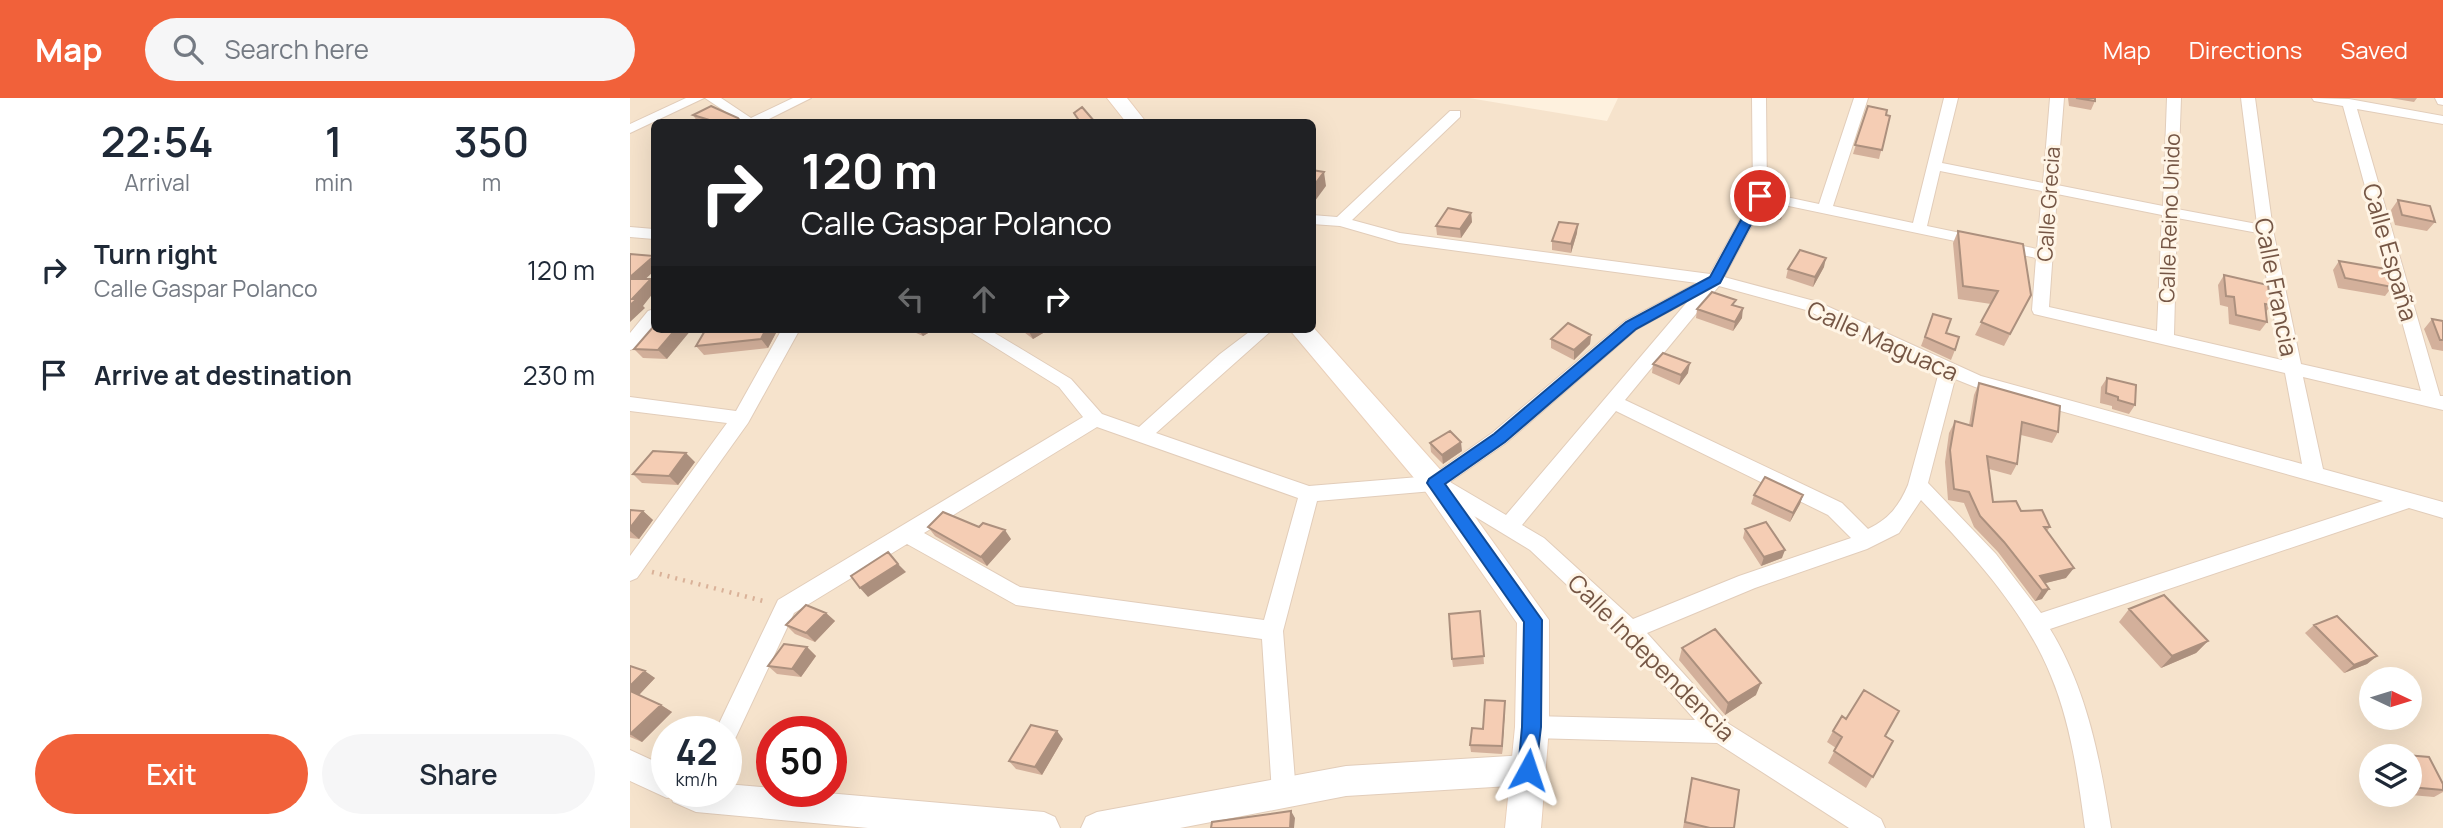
<!DOCTYPE html>
<html lang="en">
<head>
<meta charset="utf-8">
<style>
	:root { --surface:#fff; --page:#f6f6f7; --text:#1f2937; --muted:#747a83; --accent:#f1613a }
	body { margin:0; font-family:Manrope,sans-serif; background:var(--page); color:var(--text); height:100vh; display:flex; flex-direction:column; font-size:26px; white-space:nowrap }
	* { box-sizing:border-box; margin:0 }
	p { font-size:23px; color:var(--muted) }
	.icon { flex:none; width:38px; height:38px; fill:none; stroke:currentColor; stroke-width:2; stroke-linecap:round; stroke-linejoin:round }
	.map { position:relative; flex:1; overflow:hidden }
	.drawer { display:flex; flex-direction:column; background:var(--surface); width:630px }
	.drawer>* { flex:none }
	.top-card { position:absolute; left:21px; top:21px; width:665px; height:214px; border-radius:10px; box-shadow:0 7px 28px #0002; background:#202124; color:#fff; overflow:hidden }
	.needle { width:46px; rotate:94deg }
	.buttons { position:absolute; left:1729px; top:569px; display:grid; gap:14px }
	.buttons a { display:grid; place-items:center; width:63px; height:63px; border-radius:50%; background:var(--surface); box-shadow:0 7px 28px #0002; font-size:35px }
	.speed { position:absolute; left:21px; top:618px; display:flex; gap:14px; font-size:35px; font-weight:700; text-align:center }
	.speed>* { display:grid; place-content:center; width:91px; height:91px; border-radius:50%; background:var(--surface); box-shadow:0 7px 28px #0002; line-height:1 }
	.speed small { font-size:18px; font-weight:400 }
	.speed .limit { border:10px solid #d22; background:#fff; color:#111 }
	.pin { position:absolute; display:grid; place-items:center; width:60px; height:60px; color:#fff; margin:-30px; border:4px solid #fff; border-radius:50%; box-shadow:0 2px 7px #0007 }
	.me { position:absolute; width:77px; margin:-38px; rotate:5deg; stroke-linejoin:round; filter:drop-shadow(0 0 5px #0008) }
	.turn { display:flex; align-items:center; gap:24px; height:147px; padding:0 35px; font-size:32px }
	.turn .icon { width:91px; height:91px; stroke-width:2.5 }
	.turn b { display:block; font-size:49px; line-height:60px }
	.lanes { display:flex; align-items:center; height:66px; padding:0 35px; background:#0003; justify-content:center; gap:35px; direction:ltr }
	.lanes .off { opacity:.35 }
	.eta { display:flex; justify-content:space-evenly; align-items:center; height:119px; text-align:center }
	.eta b { font-size:42px; font-weight:600; line-height:49px }
	.button { display:flex; gap:14px; margin-top:auto; padding:14px 35px }
	.button a { flex:1; height:80px; border-radius:42px; background:var(--accent); color:#fff; font-size:28px; font-weight:600; line-height:80px; text-align:center }
	.button a+a { background:var(--page); color:var(--text) }
	ul { padding:0; list-style:none }
	li { display:flex; align-items:center; gap:21px; height:105px; padding:0 35px }
	li div { flex:1 }
	li b { display:block; font-size:26px }
	li em { font-style:normal }
	header { display:flex; align-items:center; gap:42px; box-sizing:border-box; height:98px; padding:0 35px; background:var(--accent); color:#fff }
	header strong { font-size:33px }
	nav { display:flex; gap:38px; margin-inline-start:auto; font-size:24px }
	.search { width:490px; height:63px; background:var(--page); display:flex; align-items:center; gap:18px; box-sizing:border-box; padding:0 24px; border-radius:38px; color:var(--muted); font-size:26px }
	main { display:flex; flex:1; min-height:0 }
	.map>svg:first-child { display:block }
</style>
</head>
<body>
<header>
<strong>Map</strong>
<div class="search"><svg class="icon" aria-label="search" viewBox="0 0 24 24"><circle cx="10" cy="10" r="6"/><path d="M15 15l6 6"/></svg>Search here</div>
<nav><a>Map</a><a>Directions</a><a>Saved</a></nav>
</header>
<main>
<section class="drawer">
<div class="eta">
<div><b>22:54</b><p>Arrival</p></div>
<div><b>1</b><p>min</p></div>
<div><b>350</b><p>m</p></div>
</div>
<ul>
<li><svg class="icon" aria-label="right" viewBox="0 0 24 24"><path d="M7 20v-9h11M14 6l5 5-5 5"/></svg><div><b>Turn right</b><p>Calle Gaspar Polanco</p></div><em>120 m</em></li>
<li><svg class="icon" aria-label="arrive" viewBox="0 0 24 24"><path d="M6 21V4h12l-3 4 3 4H6"/></svg><div><b>Arrive at destination</b></div><em>230 m</em></li>
</ul>
<div class="button"><a>Exit</a><a>Share</a></div>
</section>
<div class="map">
<svg width="1813" height="730" viewBox="0 0 1813 730">
	<rect width="100%" height="100%" fill="#fef1de"/>
	<path fill="#f6e3cc" fill-rule="evenodd" d="M0,0H839L977,23L988,0H1813V730H0ZM24,24H682V231H24ZM1741,581H1780V620H1741ZM37,634H96V693H37ZM142,634H201V693H142ZM1741,658H1780V696H1741Z"/>
	<g fill="none" stroke-linecap="round" stroke-linejoin="round">
		<g stroke="#e2cdba" stroke-width="2">
			<path id="minor" d="M56,0H74L0,35V26Z
				M75,0H91L121,20L163,0H181L133,24H111Z
				M1122,0H1136L1137,95L1189,106L1224,0H1238L1203,108L1283,125L1314,0H1328L1312,65L1413,85L1420,0H1434L1427,87L1533,108L1537,0H1551L1547,111L1627,126L1611,0H1625L1643,132L1671,266L1791,293L1713,8L1684,3L1682,0L1719,1L1813,18V26L1727,11L1810,298H1813V312L1673,279L1693,371L1813,404V420L1779,410L1420,531C1457,591 1470,661 1481,730H1455C1448,679 1441,626 1421,578C1395,513 1340,453 1291,402L1269,435L1237,451L1125,490L1017,535L1099,626L1251,721L1255,730H1219L1087,645L902,640L894,637L890,629L894,621L902,618L1065,622L992,539L900,452L803,393L687,403L653,533L666,695L663,704L654,707L645,704L642,695L632,541L386,507L277,446L164,515L104,643L96,646V634H85L148,502L453,319L429,289L336,231H358L441,281L472,316L509,329L590,256L623,231H643L526,335L679,388L801,378L862,335L995,223L1067,185L769,145L710,128L682,126V117L707,119L820,13H830V19L722,122L770,135L1080,176L1123,98ZM1310,73L1412,93L1407,151L1297,128ZM1427,96L1532,117L1527,233L1419,209ZM1135,103L1406,160L1402,212L1404,216L1655,275L1672,366L1351,278L1188,204L1094,179ZM1547,120L1628,135L1652,262L1544,237ZM1089,188L1176,212L1309,274L1278,387C1269,408 1259,421 1238,431L1212,405L995,302ZM1058,203L876,417L820,384L876,345L1007,231ZM1325,281L1345,289L1753,403L1411,515L1366,456L1298,385ZM986,313L1198,417L1221,440L1109,478L1003,521L914,440L892,427ZM467,329L668,400L634,522L390,489L294,435Z
				M1805,0H1813V7L1808,6Z
				M0,129L24,131V141L0,139Z
				M24,211V228L6,250L0,252V235L18,213Z
				M152,231H170L118,325L7,480L0,483V458L97,325L0,313V299L106,313Z"/>
		</g>
		<g stroke="#e2cdba" stroke-width="2">
			<path id="tertiary" d="M0,652L37,669V693H96V686L142,690V693H174L414,714L425,719L430,730H238L66,714L43,704L41,699L37,700L0,683Z
				M898,657L909,662L914,672L909,682L898,687L716,698L550,730H451L456,719L467,714L716,668Z"/>
		</g>
		<g stroke="#ead0ba" stroke-width="2">
			<path id="secondary" d="M477,0H497L516,24H496Z
				M682,228L815,377L919,522V629L911,730H875L885,629L887,525L795,393L659,231H682Z"/>
		</g>
		<path stroke="#d9b198" stroke-width="4.5" stroke-dasharray="2 6" stroke-linecap="butt" d="M22,474L137,504"/>
		<use href="#minor" fill="#fff" fill-rule="evenodd"/>
		<use href="#tertiary" fill="#fff" fill-rule="evenodd"/>
		<use href="#secondary" fill="#fff" fill-rule="evenodd"/>
	</g>
	<path fill="#d3b09b" d="M1438,0H1465V3L1461,12L1439,8Z
		M1760,0H1787L1784,4Z
		M1238,8L1256,17L1260,18L1249,61L1223,56Z
		M63,17L111,24H72L67,23Z
		M1157,101L1151,122L1130,118L1132,108Z
		M1768,102L1805,124L1797,133L1765,127L1761,112Z
		M841,115L842,124L831,140L807,137L806,128Z
		M1328,133L1401,197L1374,248L1345,237L1361,206L1328,201L1323,145Z
		M947,135L941,155L922,152V143Z
		M1709,163L1762,189L1755,198L1708,190L1703,172Z
		M1194,169L1183,189L1156,180L1158,171Z
		M1594,177L1641,207L1636,214L1637,224L1630,233L1599,226L1598,209L1590,207L1588,187Z
		M1105,208L1112,220L1103,233L1066,220L1067,211Z
		M1303,216L1316,235L1325,252L1321,262L1291,248Z
		M1802,221L1813,223V253L1802,251L1794,231Z
		M24,228L37,261L13,260L4,251Z
		M277,231H305L293,238Z
		M390,231H420L403,241Z
		M146,235L138,250L74,257L66,248Z
		M961,237L960,246L944,262L921,250V241Z
		M1023,266L1058,275L1049,287L1022,275Z
		M1477,280L1505,307L1499,316L1482,311V308L1470,305L1471,289Z
		M1349,285L1428,334L1422,345L1391,337L1387,366L1381,377L1359,371L1363,404L1391,413L1420,429L1417,433L1436,480L1415,485L1412,501L1405,503L1368,454L1344,429L1334,405L1318,402L1315,364L1319,335L1325,323L1339,327L1344,297Z
		M800,345L832,353L813,366L801,354Z
		M65,364L48,387L12,385L3,376Z
		M1124,397H1173L1170,406L1160,424L1121,406Z
		M0,412L13,413L23,422L9,441L0,440Z
		M298,429L381,441L357,468L305,438Z
		M1115,431L1152,460L1131,468L1113,440Z
		M1499,511L1578,543L1566,555L1531,570L1489,524Z
		M850,513L854,566L823,569L822,561Z
		M196,515L205,523L185,544L165,536L156,527Z
		M1684,527L1747,558L1737,566L1714,575L1675,535Z
		M177,549L186,558L171,579L147,576L138,568Z
		M1052,550L1126,597L1095,617L1049,562Z
		M0,568L25,580L9,597L31,607L42,614L12,644L0,639Z
		M875,611L872,656L841,654L840,647L853,631Z
		M1216,621L1255,638L1263,643L1236,690L1198,665L1206,650L1197,644L1203,633Z
		M433,641L412,677L386,671L379,663Z
		M1752,655L1799,659L1813,686V694L1804,699L1769,696H1780V658H1748Z
		M1062,680L1104,730H1053Z"/>
	<path fill="#ac907e" d="M694,74L696,88L682,107V90Z
		M841,115L842,124L831,140L830,131Z
		M948,126L947,135L941,155V146Z
		M24,158V173L6,190L0,183V179Z
		M1196,160L1194,169L1183,189L1185,179Z
		M21,181L24,185V194L13,208L15,210L0,224V207L2,201Z
		M1113,210L1112,220L1103,233L1105,224Z
		M46,231H62L37,261L28,252Z
		M136,231H143L146,235L138,250L131,241Z
		M288,231H305L293,238Z
		M399,231H420L403,241L398,232Z
		M961,237L960,246L944,262V252Z
		M1060,265L1058,275L1049,287L1051,277Z
		M831,344L832,353L813,366L812,357Z
		M56,355L65,364L48,387L39,378Z
		M1173,397L1170,406L1160,424L1163,415Z
		M13,413L23,422L9,441L0,433V430Z
		M375,432L381,441L357,468L351,459Z
		M1155,452L1152,460L1131,468L1134,459Z
		M268,466L276,474L238,499L230,490Z
		M1444,470L1436,480L1408,487L1410,478Z
		M1419,491L1412,501L1405,503L1412,492Z
		M196,515L205,523L185,544L176,535Z
		M1578,543L1566,555L1531,570L1542,558Z
		M177,549L186,558L171,579L162,571Z
		M1747,558L1737,566L1714,575L1724,567Z
		M15,573L25,580L7,599L0,594V588Z
		M1131,585L1126,597L1095,617L1098,605Z
		M875,603V611L872,656V648Z
		M31,607L42,614L12,644L0,636Z
		M427,633L433,641L412,677L405,669Z
		M661,713L665,720L664,730H660Z"/>
	<path fill="#f5cdb4" stroke="#ac907e" stroke-width="2" d="M1446,0H1465V3Z
		M81,8L108,20L111,24H86L63,17Z
		M1238,8L1257,12L1256,17L1260,18L1252,52L1225,47Z
		M452,9L465,24H450L444,15Z
		M682,72L694,74L682,90Z
		M1138,97L1157,101L1153,112L1132,108Z
		M1768,102L1800,108L1805,124L1772,117Z
		M818,110L841,115L830,131L806,128Z
		M929,124L948,126L941,146L922,143Z
		M1328,133L1393,146L1401,197L1380,236L1351,224L1368,193L1333,188Z
		M1170,152L1196,160L1185,179L1158,171Z
		M0,156L24,158L0,179Z
		M1709,163L1756,171L1762,189L1715,180Z
		M1594,177L1638,187L1641,207L1635,206L1637,224L1606,217L1604,199L1596,198Z
		M0,181H21L2,201H7L0,207Z
		M1082,194L1106,202L1102,207L1113,210L1105,224L1067,211Z
		M1303,216L1321,221L1316,235L1329,239L1325,252L1295,239Z
		M1802,221L1813,223V242H1810Z
		M938,225L961,237L944,252L921,241Z
		M24,228V231H46L28,252L4,251Z
		M76,231H136L131,241L66,248Z
		M1033,255L1060,265L1051,277L1023,266Z
		M1477,280L1506,287L1505,307L1488,302V299L1476,295Z
		M1349,285L1430,308L1428,334L1392,324L1387,366L1357,358L1363,404L1386,403L1391,413L1412,412L1420,429H1414L1444,470L1410,478L1419,491L1412,492L1374,444L1350,418L1339,394L1324,391L1320,352L1325,323L1342,328Z
		M820,333L831,344L812,357L800,345Z
		M23,353L56,355L39,378L3,376Z
		M1135,379L1173,397L1163,415L1124,397Z
		M0,412L13,413L0,430Z
		M313,414L349,429L353,425L375,432L351,459L298,429Z
		M1136,424L1155,452L1134,459L1115,431Z
		M258,454L268,466L230,490L221,478Z
		M1534,497L1578,543L1542,558L1499,511Z
		M176,507L196,515L176,535L156,527Z
		M850,513L854,558L822,561L819,516Z
		M1707,518L1747,558L1724,567L1684,527Z
		M1085,531L1131,585L1098,605L1052,550Z
		M154,546L177,549L162,571L138,568Z
		M0,568L15,573L0,588Z
		M1234,592L1269,613L1255,638L1263,643L1243,679L1204,653L1212,639L1203,633L1212,618L1216,621Z
		M0,593L31,607L0,636Z
		M855,602L875,603L872,648L840,647L842,630L853,631Z
		M401,627L427,633L405,669L379,663Z
		M1752,655L1799,659L1813,686V692L1780,689V658H1753Z
		M1062,680L1109,692L1104,730H1080L1055,724Z
		M661,713L660,730H581L582,724Z"/>
	<path fill="#1a73e8" stroke="#114b97" stroke-width="2" d="M1130,95L1136,98L1090,185L1006,231L875,344L815,386L912,522L911,629L905,679L898,682L891,679L888,672L892,629L894,524L797,385L799,381L864,336L996,224L1080,179L1124,98Z"/>
	<g text-anchor="middle" dominant-baseline="central" stroke-width="6" stroke-linejoin="round" paint-order="stroke">
		<g font-size="21" fill="#755645" stroke="#fff5e6">
			<text transform="translate(1418 106) rotate(-86)">Calle Grecia</text>
			<text transform="translate(1539 120) rotate(-88)">Calle Reino Unido</text>
		</g>
		<g font-size="24" fill="#755645" stroke="#fff5e6">
			<text transform="translate(1761 154) rotate(74)">Calle España</text>
			<text transform="translate(1647 189) rotate(79)">Calle Francia</text>
			<text transform="translate(1253 242) rotate(24)">Calle Maguaca</text>
			<text transform="translate(1022 559) rotate(45)">Calle Independencia</text>
		</g>
	</g>
</svg>
<div class="buttons">
<a><svg class="needle" viewBox="-14 -14 28 28"><path d="M0-13l5 13h-10z" fill="#e53935"/><path d="M0 13l5-13h-10z" fill="#747a83"/></svg></a>
<a><svg class="icon" aria-label="layers" viewBox="0 0 24 24"><path d="M12 4l9 5-9 5-9-5zM3 14l9 5 9-5"/></svg></a>
</div>
<div class="speed"><div>42<small>km/h</small></div><div class="limit">50</div></div>
<div class="pin" style="left:1130px;top:98px;background:#d93025"><svg class="icon" aria-label="arrive" viewBox="0 0 24 24"><path d="M6 21V4h12l-3 4 3 4H6"/></svg></div>
<svg class="me" style="left:898px;top:672px" viewBox="-20 -20 40 40"><path d="M0-17L14 15 0 8-14 15z" fill="#1a73e8" stroke="#fff" stroke-width="4"/></svg>
<div class="top-card">
<div class="turn"><svg class="icon" aria-label="right" viewBox="0 0 24 24"><path d="M7 20v-9h11M14 6l5 5-5 5"/></svg><div><b>120 m</b>Calle Gaspar Polanco</div></div>
<div class="lanes"><svg class="icon off" aria-label="left" viewBox="0 0 24 24"><path d="M17 20v-9H6M10 6l-5 5 5 5"/></svg><svg class="icon off" aria-label="ahead" viewBox="0 0 24 24"><path d="M12 20V5M6 11l6-6 6 6"/></svg><svg class="icon" aria-label="right" viewBox="0 0 24 24"><path d="M7 20v-9h11M14 6l5 5-5 5"/></svg></div>
</div>
</div>
</main>
</body>
</html>
